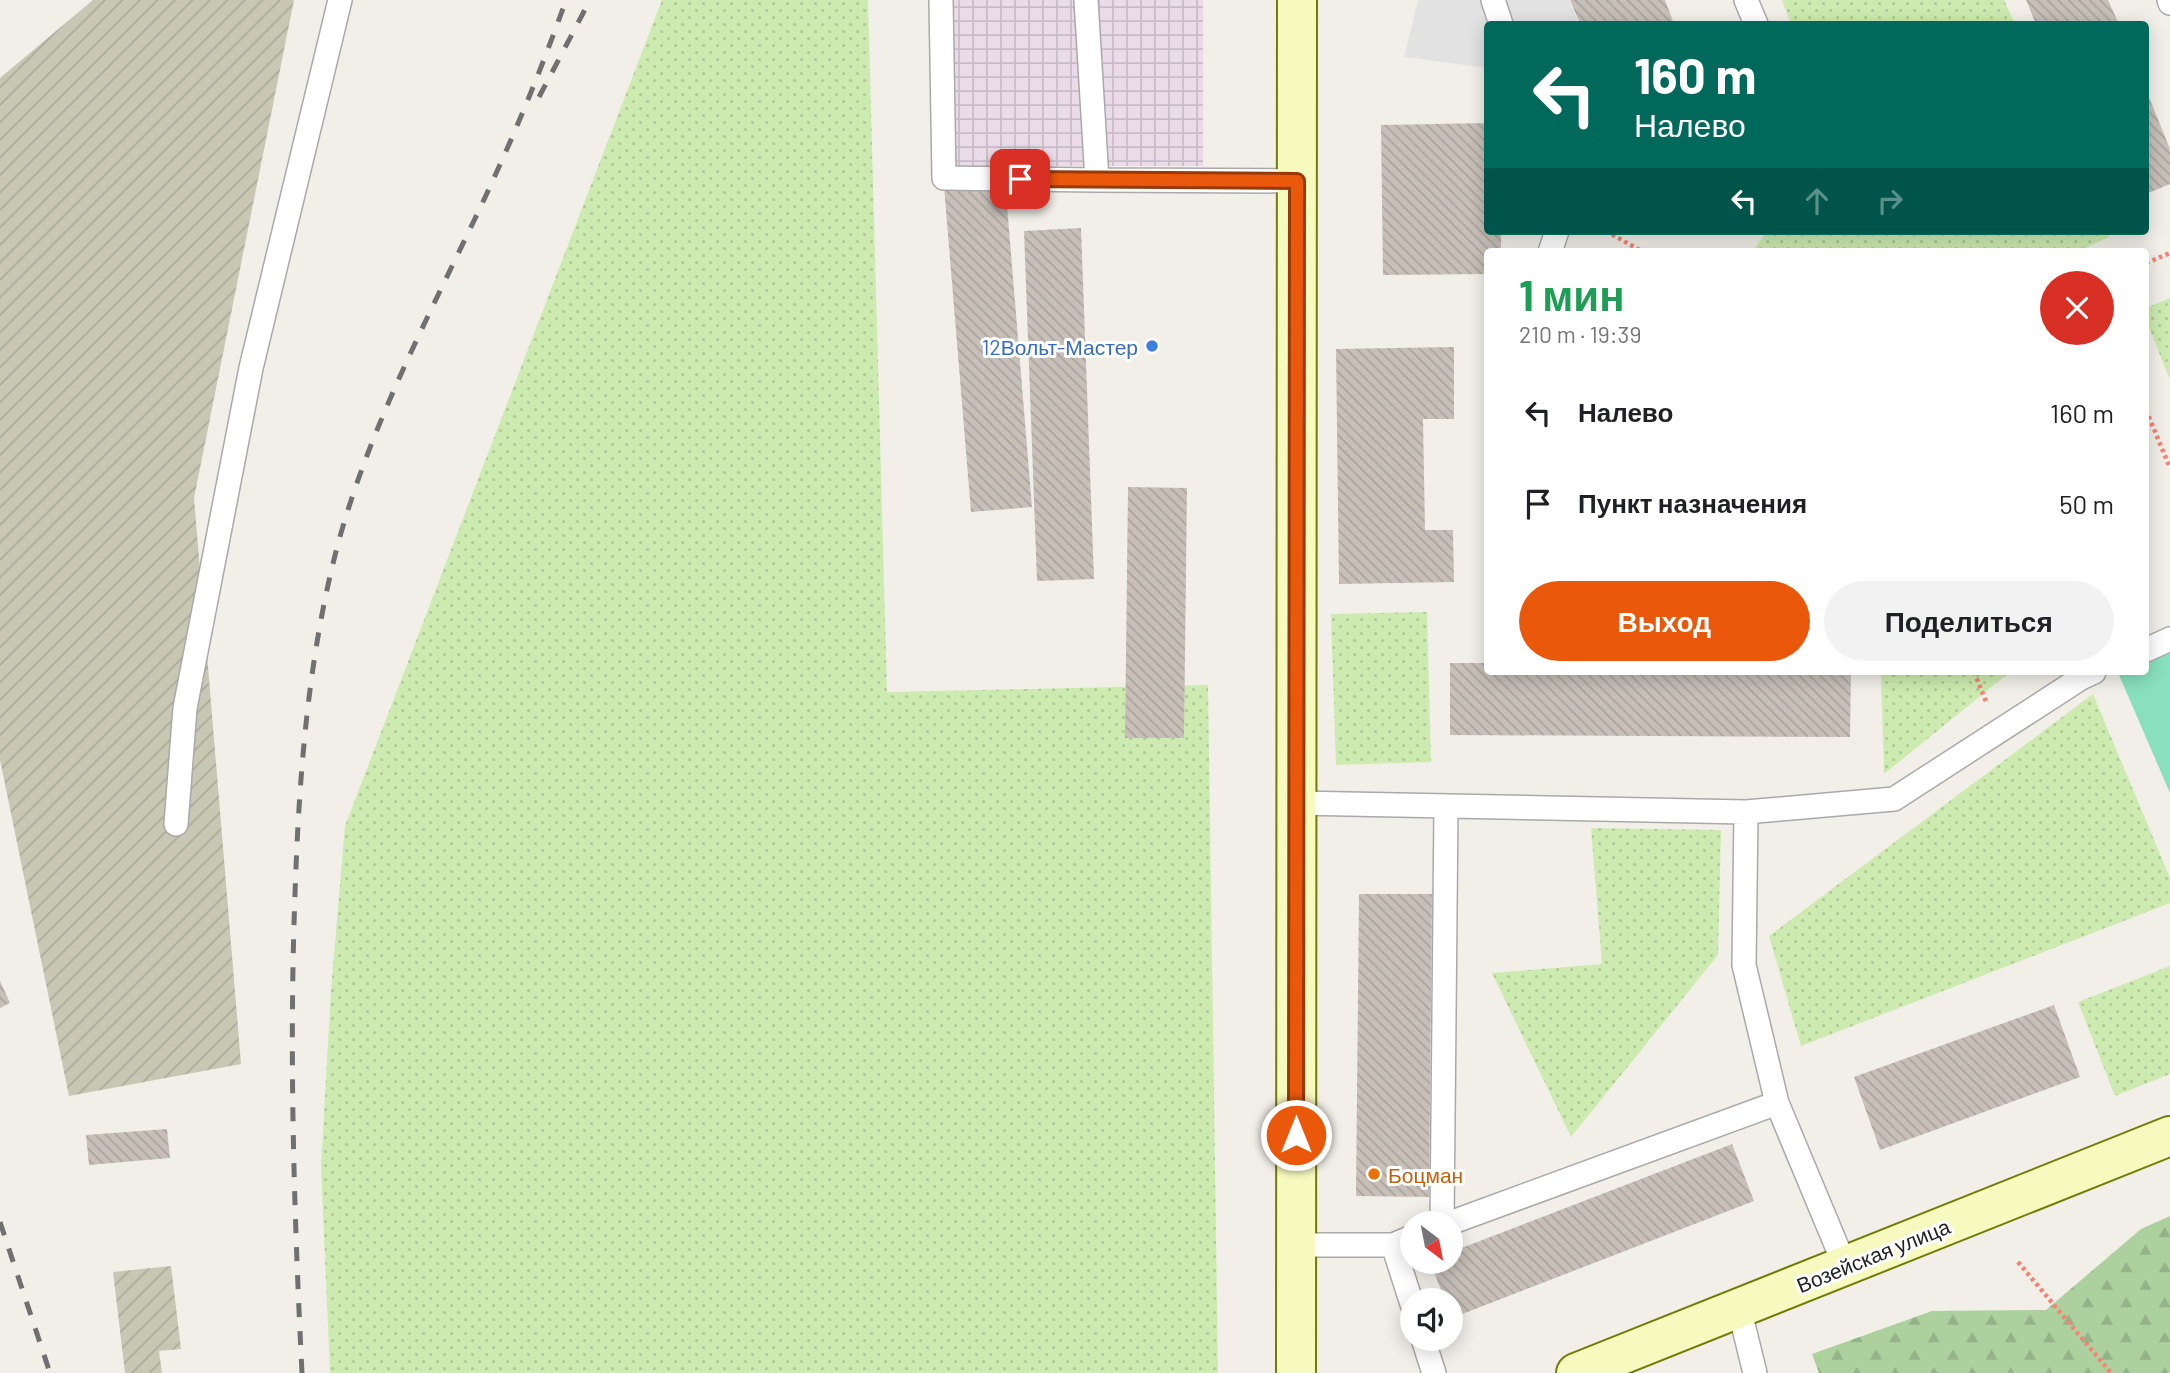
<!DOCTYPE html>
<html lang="ru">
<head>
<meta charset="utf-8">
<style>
	:root { --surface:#fff; --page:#f2f2f2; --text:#202124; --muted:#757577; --accent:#ea580c }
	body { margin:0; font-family:Barlow,sans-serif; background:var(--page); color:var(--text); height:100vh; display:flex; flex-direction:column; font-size:26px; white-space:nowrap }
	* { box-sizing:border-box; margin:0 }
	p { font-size:23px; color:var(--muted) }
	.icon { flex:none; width:38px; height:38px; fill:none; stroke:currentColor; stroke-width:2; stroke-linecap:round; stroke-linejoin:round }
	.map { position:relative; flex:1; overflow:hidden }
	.drawer { position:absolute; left:1484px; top:248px; width:665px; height:427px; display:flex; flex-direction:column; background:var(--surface); border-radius:7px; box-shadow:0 4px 18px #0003 }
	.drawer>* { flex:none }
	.guide { position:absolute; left:1484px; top:21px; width:665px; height:214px; border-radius:7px; box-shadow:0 4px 18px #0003; background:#00695c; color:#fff; overflow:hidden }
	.needle { width:46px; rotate:148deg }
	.fabs { position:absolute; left:1400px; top:1211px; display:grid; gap:14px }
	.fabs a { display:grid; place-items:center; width:63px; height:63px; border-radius:50%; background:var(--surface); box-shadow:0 4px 18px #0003; font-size:35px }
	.pin { position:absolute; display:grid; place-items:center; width:60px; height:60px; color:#fff; margin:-30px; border-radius:14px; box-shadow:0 4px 10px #0006 }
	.me { position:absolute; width:77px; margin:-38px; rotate:0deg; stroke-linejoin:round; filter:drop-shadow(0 0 5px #0008) }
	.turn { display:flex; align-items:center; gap:24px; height:147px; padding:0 35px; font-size:32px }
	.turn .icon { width:91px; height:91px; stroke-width:2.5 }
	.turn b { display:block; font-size:49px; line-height:60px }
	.lanes { display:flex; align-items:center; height:66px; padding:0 35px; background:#0003; justify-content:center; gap:35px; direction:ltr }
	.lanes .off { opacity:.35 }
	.round { display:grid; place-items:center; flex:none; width:74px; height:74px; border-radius:37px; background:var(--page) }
	.headline { display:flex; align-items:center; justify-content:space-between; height:119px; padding:0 35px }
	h1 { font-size:42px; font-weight:700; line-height:52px; color:#1e9e55 }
	.button { display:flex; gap:14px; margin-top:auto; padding:14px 35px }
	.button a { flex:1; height:80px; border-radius:42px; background:var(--accent); color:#fff; font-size:28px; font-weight:700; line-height:80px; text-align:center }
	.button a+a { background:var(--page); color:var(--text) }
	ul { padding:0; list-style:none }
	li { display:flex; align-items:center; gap:21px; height:91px; padding:0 35px }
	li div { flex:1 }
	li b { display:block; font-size:26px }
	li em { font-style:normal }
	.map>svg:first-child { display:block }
</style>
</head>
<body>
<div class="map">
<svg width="2170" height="1373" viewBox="0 0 2170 1373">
	<defs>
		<pattern id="industrial-grid" width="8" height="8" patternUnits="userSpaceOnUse" patternTransform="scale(1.75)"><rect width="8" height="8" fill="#ebdbe8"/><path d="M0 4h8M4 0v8" fill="none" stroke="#c9bcc7"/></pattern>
		<pattern id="construction-furrows" width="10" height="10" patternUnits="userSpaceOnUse" patternTransform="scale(1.75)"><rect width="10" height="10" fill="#c7c7b4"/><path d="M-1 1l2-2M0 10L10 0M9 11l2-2" fill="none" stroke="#abab9a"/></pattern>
		<pattern id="grass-dots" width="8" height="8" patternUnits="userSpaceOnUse" patternTransform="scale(1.75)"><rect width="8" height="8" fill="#cdebb0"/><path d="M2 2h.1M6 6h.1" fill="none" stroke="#b0c997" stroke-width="1.8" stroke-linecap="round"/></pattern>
		<pattern id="forest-firs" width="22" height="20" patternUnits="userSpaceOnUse" patternTransform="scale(1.75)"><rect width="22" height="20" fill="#add19e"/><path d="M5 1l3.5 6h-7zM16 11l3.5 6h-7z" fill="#95b388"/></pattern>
		<pattern id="building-back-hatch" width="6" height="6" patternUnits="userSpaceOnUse" patternTransform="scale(1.75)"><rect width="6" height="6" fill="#c7bfb8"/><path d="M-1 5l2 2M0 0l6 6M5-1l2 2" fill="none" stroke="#aba49e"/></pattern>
	</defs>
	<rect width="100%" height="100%" fill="#f2efe9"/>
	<path fill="url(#industrial-grid)" d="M943,0H1203V166H943Z"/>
	<path fill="url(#construction-furrows)" d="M93,0H294L194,498L241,1064L69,1096L0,760V78Z
		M171,1266L181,1349L159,1351L162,1373H125L113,1272Z"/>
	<path fill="url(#grass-dots)" d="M662,0H868L887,692L1208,685L1218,1373H330L321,1166L331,990L345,826Z
		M1782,0H2004L2015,24H1791Z
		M1767,231H2106L2109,237L2077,252H1752Z
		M2170,298V380L2146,320V308Z
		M1427,612L1431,762L1336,765L1331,614Z
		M1881,672H2010L1884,774Z
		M2093,694L2170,878V903L1801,1046L1769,936Z
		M1591,828L1721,830L1718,955L1571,1137L1492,973L1602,964Z
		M2170,966V1074L2115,1096L2078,1002Z"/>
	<path fill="url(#forest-firs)" d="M2170,1216V1373H1819L1812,1354L1932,1311L2046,1310L2141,1229Z"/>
	<path fill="#88e0be" d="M2170,653V793L2119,675L2127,672H2146V664Z"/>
	<path fill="#e2e2e2" d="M1418,0H1569L1579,24H1488L1487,68L1404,57Z"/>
	<path fill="url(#building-back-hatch)" d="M1570,0H1665L1674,24H1580Z
		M2026,0H2108L2119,24H2036Z
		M2146,90L2170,149V184L2146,194Z
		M1488,123V231H1501V252H1488V274L1383,275L1381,125Z
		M1005,181L1032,507L971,512L944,186Z
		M1081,228L1094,579L1037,581L1024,231Z
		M1454,347V419H1423L1425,530H1453L1454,582L1339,584L1336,349Z
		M1128,487L1187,488L1184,738H1125Z
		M1450,663H1488V672H1851L1850,737L1450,735Z
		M1359,894H1432L1429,1197L1356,1196Z
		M0,981L10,1003L0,1008Z
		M2054,1005L2080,1077L1880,1150L1854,1077Z
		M167,1129L170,1158L89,1165L86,1135Z
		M1732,1144L1754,1201L1452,1318L1451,1300H1445L1430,1262H1451V1252Z"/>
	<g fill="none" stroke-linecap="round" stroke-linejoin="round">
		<g stroke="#a9a9a9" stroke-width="26">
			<path id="lane" d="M941,0L944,178L1097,180
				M1086,0L1097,180L1297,181
				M1493,0L1501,24
				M1746,0L1756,24
				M2169,0L2170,3
				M1550,252L1557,231
				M2146,650L2170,639
				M1296,803L1746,812L1894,799L2081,678L2094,672
				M1746,812L1744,965L1777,1103L1845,1266
				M176,824L185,708L251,368L340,0
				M1442,1223L1446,807
				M1450,1223L1777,1103
				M1296,1245H1393L1412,1237
				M1393,1245L1412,1304
				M1739,1308L1755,1373
				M1423,1339L1434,1373"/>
		</g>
		<g stroke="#707d05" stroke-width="42">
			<path id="secondary" d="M1296,1373L1297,0
				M1576,1373L2170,1136"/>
		</g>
		<path stroke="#fa8072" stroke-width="4.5" stroke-dasharray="3.5 3.5" stroke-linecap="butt" d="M1606,231L1643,252
			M2146,263L2170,253
			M2146,410L2170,468
			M1974,672L1987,704
			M2018,1262L2111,1373"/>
		<use href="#lane" stroke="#fff" stroke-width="23"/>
		<use href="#secondary" stroke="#f7fabf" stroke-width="38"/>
		<path stroke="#707070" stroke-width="5" stroke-dasharray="14 14" stroke-linecap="butt" d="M539,97L590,0
			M0,1222L50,1373
			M302,1373C294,1213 289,1054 295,894C299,776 308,655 339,540C369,432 421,331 469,231C506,155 538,79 566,0"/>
	</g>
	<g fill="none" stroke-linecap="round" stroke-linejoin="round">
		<g stroke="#983908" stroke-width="18">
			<path id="route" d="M1020,179L1297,181L1296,1135"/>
		</g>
		<use href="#route" stroke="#ea580c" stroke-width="12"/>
	</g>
	<circle fill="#3f7fe0" stroke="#fff" stroke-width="2.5" cx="1152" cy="346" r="7"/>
	<circle fill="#e8710a" stroke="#fff" stroke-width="2.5" cx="1374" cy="1174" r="7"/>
	<g text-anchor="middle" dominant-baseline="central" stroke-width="6" stroke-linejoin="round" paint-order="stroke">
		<g font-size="21" fill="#366cbe" stroke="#fff" text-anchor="end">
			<text x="1138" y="346">12Вольт-Мастер</text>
		</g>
		<g font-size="21" fill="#c56008" stroke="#fff" text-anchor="start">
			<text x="1388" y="1174">Боцман</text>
		</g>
		<g font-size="21" fill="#222" stroke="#fff">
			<text transform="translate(1873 1255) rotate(-22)">Возейская улица</text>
		</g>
	</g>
</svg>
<div class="fabs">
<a><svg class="needle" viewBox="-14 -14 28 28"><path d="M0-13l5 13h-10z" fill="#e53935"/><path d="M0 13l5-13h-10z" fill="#757577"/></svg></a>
<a><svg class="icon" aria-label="sound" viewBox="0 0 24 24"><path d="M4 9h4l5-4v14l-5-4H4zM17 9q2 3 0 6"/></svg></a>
</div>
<div class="pin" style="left:1020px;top:179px;background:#d93025"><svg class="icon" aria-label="arrive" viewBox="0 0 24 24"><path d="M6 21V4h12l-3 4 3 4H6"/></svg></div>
<svg class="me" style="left:1296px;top:1135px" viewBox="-20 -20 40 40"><circle r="17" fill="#ea580c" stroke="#fff" stroke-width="3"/><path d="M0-11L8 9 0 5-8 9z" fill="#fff"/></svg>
<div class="guide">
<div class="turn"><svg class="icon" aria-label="left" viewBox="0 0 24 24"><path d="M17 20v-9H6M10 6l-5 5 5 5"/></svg><div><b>160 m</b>Налево</div></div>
<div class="lanes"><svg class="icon" aria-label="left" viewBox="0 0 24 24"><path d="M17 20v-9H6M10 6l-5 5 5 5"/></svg><svg class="icon off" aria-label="ahead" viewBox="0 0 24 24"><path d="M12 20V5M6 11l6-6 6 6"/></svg><svg class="icon off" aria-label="right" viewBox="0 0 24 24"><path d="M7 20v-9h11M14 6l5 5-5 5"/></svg></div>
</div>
<section class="drawer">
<div class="headline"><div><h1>1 мин</h1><p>210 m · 19:39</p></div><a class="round" style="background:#d93025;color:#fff"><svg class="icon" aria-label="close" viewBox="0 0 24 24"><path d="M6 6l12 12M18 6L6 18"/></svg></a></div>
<ul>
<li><svg class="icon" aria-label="left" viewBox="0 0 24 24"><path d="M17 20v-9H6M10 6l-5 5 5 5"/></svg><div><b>Налево</b></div><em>160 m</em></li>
<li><svg class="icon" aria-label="arrive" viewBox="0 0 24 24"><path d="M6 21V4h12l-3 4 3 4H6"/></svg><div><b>Пункт назначения</b></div><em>50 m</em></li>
</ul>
<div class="button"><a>Выход</a><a>Поделиться</a></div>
</section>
</div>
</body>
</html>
